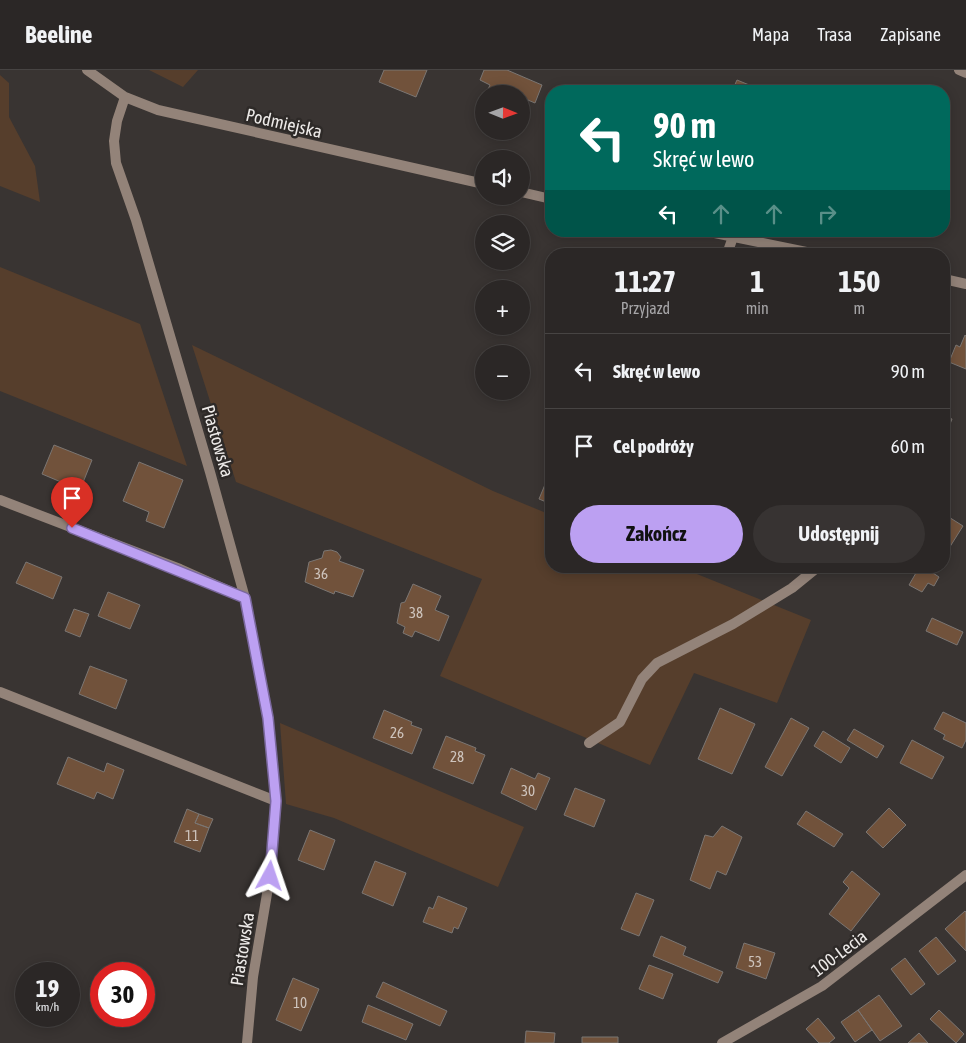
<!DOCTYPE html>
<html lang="pl">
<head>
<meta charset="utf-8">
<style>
	:root { --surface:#2b2726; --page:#373332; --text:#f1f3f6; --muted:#a6a5a7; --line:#474443; --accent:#bca0f2 }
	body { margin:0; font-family:"Asap Condensed",sans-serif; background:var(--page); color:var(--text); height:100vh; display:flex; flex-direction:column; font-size:19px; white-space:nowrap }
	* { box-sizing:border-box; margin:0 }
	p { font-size:16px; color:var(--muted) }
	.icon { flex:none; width:28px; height:28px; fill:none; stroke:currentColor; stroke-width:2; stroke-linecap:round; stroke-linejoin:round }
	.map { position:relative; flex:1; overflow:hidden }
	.side { position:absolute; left:545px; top:178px; width:405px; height:325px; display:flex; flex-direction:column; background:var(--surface); border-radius:20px; box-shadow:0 2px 12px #0003,0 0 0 1px var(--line) }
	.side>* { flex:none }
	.hud { position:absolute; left:545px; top:15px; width:405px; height:152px; border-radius:20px; box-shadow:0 2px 12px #0003,0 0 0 1px var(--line); background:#00695c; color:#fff; overflow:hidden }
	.needle { width:32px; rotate:91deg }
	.controls { position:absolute; left:475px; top:15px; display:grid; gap:10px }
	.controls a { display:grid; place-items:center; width:55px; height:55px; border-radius:50%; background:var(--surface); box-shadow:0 2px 12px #0003,0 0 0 1px var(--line); font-size:25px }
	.speed { position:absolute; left:15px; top:892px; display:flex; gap:10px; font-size:25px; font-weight:700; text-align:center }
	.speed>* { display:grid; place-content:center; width:65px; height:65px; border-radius:50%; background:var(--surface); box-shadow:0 2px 12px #0003,0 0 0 1px var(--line); line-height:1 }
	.speed small { font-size:12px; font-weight:400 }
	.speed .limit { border:8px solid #d22; background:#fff; color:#111 }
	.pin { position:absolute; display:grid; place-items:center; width:42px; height:42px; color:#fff; margin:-51px -21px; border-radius:50% 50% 50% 0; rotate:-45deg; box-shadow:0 0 5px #0007 }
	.pin .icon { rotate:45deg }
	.me { position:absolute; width:55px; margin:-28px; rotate:5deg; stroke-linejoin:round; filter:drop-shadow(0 0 4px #0008) }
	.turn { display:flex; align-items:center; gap:18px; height:105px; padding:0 25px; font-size:22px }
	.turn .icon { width:65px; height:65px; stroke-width:2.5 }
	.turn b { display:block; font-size:35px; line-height:42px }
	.lanes { display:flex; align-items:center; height:48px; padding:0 25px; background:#0003; justify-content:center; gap:25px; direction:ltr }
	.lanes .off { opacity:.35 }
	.eta { display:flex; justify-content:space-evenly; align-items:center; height:85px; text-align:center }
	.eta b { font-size:30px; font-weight:700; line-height:35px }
	.button { display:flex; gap:10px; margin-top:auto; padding:10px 25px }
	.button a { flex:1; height:58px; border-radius:30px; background:var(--accent); color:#111; font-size:20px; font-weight:700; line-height:58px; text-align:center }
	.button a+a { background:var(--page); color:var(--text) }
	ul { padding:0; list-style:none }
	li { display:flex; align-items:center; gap:15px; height:75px; padding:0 25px; border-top:1px solid var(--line) }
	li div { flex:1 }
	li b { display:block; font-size:19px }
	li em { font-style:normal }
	header { display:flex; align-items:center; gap:30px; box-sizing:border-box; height:70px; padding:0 25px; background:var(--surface); border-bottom:1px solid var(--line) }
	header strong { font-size:24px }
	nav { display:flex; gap:28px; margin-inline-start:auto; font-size:18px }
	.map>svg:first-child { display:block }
</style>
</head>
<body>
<header>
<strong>Beeline</strong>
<nav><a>Mapa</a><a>Trasa</a><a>Zapisane</a></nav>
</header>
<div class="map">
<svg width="966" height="973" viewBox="0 0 966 973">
	<rect width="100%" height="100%" fill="#393432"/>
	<path fill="#563e2c" d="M149,0H198L183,17Z
		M0,5L9,13V47L35,96L40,132L0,116Z
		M0,197L140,254L187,396L0,321Z
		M192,275L493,421L551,445V496H677L811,550L777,633L694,603L650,695L440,606L482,509L236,412Z
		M280,653L524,757L498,817L334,748L286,734Z"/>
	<path fill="#71523b" stroke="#7b7673" d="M384,0H427L416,27L379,12Z
		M484,0H507L542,15L535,33L523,28L521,32V24H486L490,15L480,10Z
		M737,10L764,21H732Z
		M965,265L966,266V299L949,292L956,275L960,277Z
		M944,346L952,349L944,369Z
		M54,375L92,390L80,420L42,404Z
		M139,392L183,410L164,458L146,451L149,442L123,431Z
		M549,405L551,406V434L539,429Z
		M944,444L963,456L946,483L944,481Z
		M331,480L337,482L341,487L339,491L364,500L353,527L335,521L334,524L305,512L309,492L322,488L324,481Z
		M26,492L62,507L53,529L16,513Z
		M920,496H936L933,503L939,507L934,516L928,513L922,522L909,515Z
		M413,514L441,526L435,540L449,546L439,571L415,561L412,567L403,563L405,557L397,553L401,533L405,532Z
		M108,522L140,535L130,559L98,546Z
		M74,539L89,544L80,567L65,561Z
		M932,548L963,562L957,575L926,561Z
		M90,596L127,610L116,639L79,624Z
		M720,638L755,654L732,704L698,689Z
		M384,640L412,652L411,655L422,659L412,684L373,668Z
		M943,642L966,653V670L962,678L943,669L945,665L934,659Z
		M791,648L809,658L782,706L765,697Z
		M854,659L884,676L877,688L847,670Z
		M823,661L850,678L841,693L814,676Z
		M446,666L476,678L475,681L485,685L473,714L433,698Z
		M912,670L944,687L932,709L900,693Z
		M68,687L104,702L107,693L124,700L113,729L97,722L94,729L57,714Z
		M511,698L535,709L538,703L550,708L536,740L501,723Z
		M575,718L605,730L594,757L564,745Z
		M889,738L906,755L883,778L866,762Z
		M187,739L199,744L195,753L209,758L200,782L174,772Z
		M806,741L843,764L834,777L797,754Z
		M199,744L213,749L209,758L195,753Z
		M722,756L742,767L726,805L717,801L710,819L690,810L705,765L713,767Z
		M310,760L335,770L324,800L298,790Z
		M375,791L406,803L393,836L362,823Z
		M852,801L880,824L851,861L829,844L849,818L843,812Z
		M636,823L654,830L639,866L621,859Z
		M438,826L467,838L458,859L454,857L452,863L423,852L429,837L433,839Z
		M965,841L966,842V881L945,859Z
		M661,866L686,877L683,885L723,902L718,913L653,886Z
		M936,867L956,891L938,905L919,881Z
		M744,873L775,883L766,909L736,898Z
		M905,888L925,914L911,925L891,899Z
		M649,895L673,904L663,929L639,919Z
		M293,908L319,919L301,961L276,950Z
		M383,912L447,941L440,956L376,927Z
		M879,925L902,956L880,971L858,940Z
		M368,935L413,954L406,970L362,952Z
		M858,940L872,960L855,972L841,952Z
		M939,940L964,964L956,973L930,949Z
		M818,948L835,968L829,973H819L806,959Z
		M526,961L555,963L554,973H525Z
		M919,963L928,973H908Z
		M582,967H618V973H582Z"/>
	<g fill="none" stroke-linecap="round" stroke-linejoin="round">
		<path stroke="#938379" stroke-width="10" d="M727,184L733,167
			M589,673L620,652L642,609L657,593L733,554L792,518L819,496"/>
		<path stroke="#938379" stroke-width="10" d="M87,0L125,27L158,40L484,114
			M959,0L966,3
			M125,27L117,51L114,71L116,93L136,150L210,402L245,528L268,648L276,731L270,806L253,907L247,973
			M521,122L551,129
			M705,161L816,184
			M944,209L966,214
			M0,430L180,499L245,528
			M0,622L276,731"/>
		<path stroke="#938379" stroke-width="10" d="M722,973L822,916L966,805"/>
	</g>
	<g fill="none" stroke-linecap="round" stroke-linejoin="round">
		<g stroke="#7a689d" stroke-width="12">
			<path id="route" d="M72,458L245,528L268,648L276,731L270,806"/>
		</g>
		<use href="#route" stroke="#bca0f2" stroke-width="9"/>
	</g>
	<g text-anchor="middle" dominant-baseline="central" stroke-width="5" stroke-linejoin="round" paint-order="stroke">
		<g font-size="15" fill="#cec4bd">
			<text x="321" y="503">36</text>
			<text x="416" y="542">38</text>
			<text x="397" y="662">26</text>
			<text x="457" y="686">28</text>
			<text x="528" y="720">30</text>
			<text x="192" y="765">11</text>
			<text x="755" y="891">53</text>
			<text x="300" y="932">10</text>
		</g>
		<g font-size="18" fill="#edeae8" stroke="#2e2a28">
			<text transform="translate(284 53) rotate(13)">Podmiejska</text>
			<text transform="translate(218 371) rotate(74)">Piastowska</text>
			<text transform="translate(242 879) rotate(-81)">Piastowska</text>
			<text transform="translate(839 883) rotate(-37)">100-Lecia</text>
		</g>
	</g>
</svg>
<div class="controls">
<a><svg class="needle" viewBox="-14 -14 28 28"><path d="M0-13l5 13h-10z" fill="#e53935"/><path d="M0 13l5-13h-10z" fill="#a6a5a7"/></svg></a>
<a><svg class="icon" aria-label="sound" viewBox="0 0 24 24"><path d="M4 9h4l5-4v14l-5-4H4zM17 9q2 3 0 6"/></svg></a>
<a><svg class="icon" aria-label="layers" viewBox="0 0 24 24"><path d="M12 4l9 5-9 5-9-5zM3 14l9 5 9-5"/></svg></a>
<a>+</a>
<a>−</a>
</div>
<div class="speed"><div>19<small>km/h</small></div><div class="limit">30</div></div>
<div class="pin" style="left:72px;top:458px;background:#d93025"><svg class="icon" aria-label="arrive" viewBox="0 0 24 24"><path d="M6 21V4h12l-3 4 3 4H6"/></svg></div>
<svg class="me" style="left:270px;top:806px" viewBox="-20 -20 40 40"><path d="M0-17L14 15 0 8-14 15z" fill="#bca0f2" stroke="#fff" stroke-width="4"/></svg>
<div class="hud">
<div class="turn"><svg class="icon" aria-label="left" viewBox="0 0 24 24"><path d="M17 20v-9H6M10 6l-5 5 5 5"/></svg><div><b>90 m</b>Skręć w lewo</div></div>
<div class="lanes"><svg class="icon" aria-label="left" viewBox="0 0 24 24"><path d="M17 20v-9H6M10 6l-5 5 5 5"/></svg><svg class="icon off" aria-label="ahead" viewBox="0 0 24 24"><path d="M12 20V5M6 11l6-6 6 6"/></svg><svg class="icon off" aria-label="ahead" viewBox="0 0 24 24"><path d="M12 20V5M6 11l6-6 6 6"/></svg><svg class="icon off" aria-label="right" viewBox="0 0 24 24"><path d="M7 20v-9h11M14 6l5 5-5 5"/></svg></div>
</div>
<section class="side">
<div class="eta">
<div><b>11:27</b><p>Przyjazd</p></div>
<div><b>1</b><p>min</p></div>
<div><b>150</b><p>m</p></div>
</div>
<ul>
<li><svg class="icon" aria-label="left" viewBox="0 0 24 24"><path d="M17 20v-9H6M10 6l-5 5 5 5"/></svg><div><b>Skręć w lewo</b></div><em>90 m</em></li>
<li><svg class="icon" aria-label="arrive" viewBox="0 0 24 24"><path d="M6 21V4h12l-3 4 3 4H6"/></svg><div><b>Cel podróży</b></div><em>60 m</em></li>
</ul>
<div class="button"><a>Zakończ</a><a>Udostępnij</a></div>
</section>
</div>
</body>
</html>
